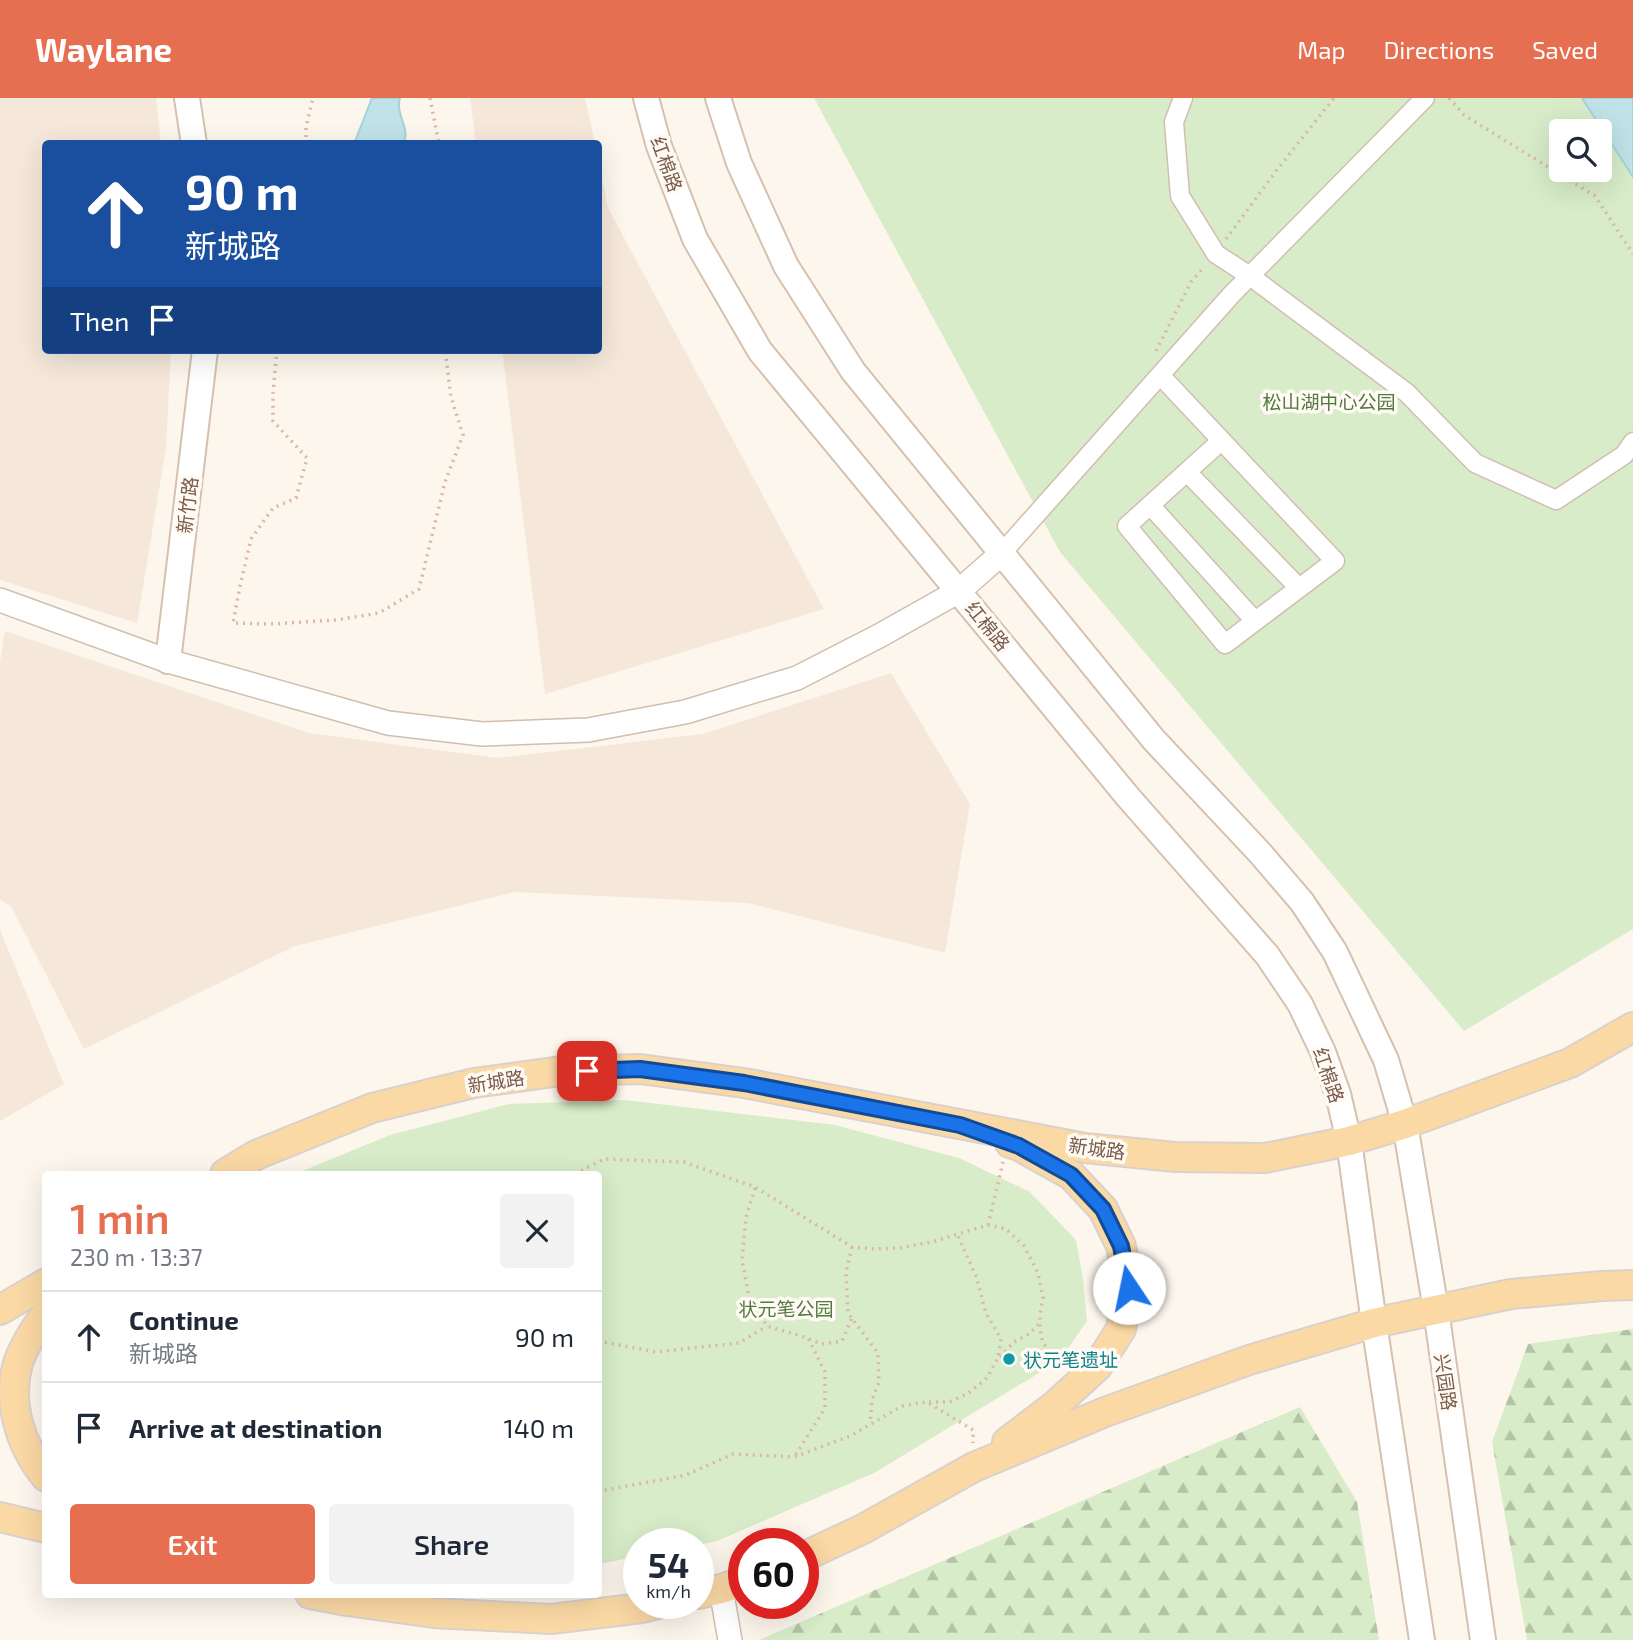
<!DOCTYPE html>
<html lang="en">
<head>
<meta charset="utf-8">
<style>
	:root { --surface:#fff; --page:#f2f2f3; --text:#1f2937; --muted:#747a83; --line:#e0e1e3; --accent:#e76f51 }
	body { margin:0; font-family:"Exo 2","Noto Sans SC",sans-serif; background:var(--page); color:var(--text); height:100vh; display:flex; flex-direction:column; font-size:26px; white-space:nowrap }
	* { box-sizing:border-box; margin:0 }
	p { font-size:23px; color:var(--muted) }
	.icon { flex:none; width:38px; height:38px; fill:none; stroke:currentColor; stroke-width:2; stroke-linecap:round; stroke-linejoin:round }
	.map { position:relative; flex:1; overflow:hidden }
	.details { position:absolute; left:42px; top:1073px; width:560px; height:427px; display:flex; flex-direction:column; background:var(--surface); border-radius:7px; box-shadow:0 7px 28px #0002 }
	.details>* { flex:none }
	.guide { position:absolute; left:42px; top:42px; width:560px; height:214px; border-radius:7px; box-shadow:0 7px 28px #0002; background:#1a4fa0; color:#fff; overflow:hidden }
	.fabs { position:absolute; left:1549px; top:21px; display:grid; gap:14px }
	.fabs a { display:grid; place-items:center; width:63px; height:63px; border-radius:7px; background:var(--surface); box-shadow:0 7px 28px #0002; font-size:35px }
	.speed { position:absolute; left:623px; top:1430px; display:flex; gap:14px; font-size:35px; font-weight:700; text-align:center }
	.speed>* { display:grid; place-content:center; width:91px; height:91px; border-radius:50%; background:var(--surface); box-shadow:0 7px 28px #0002; line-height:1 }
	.speed small { font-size:18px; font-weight:400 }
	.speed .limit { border:10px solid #d22; background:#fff; color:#111 }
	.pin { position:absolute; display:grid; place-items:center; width:60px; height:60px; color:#fff; margin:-30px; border-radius:14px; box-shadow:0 4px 10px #0006 }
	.me { position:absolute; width:77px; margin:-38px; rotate:349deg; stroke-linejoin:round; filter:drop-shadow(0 0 5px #0008) }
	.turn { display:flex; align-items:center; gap:24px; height:147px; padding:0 28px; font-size:32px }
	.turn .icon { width:91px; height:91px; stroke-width:2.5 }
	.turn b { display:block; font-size:49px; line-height:60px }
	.then { display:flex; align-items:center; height:66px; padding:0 28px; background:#0003; gap:14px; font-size:26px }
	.round { display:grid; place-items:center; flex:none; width:74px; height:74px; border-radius:7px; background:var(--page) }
	.summary { display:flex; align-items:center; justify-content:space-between; height:119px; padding:0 28px }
	h1 { font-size:42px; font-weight:600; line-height:52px; color:var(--accent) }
	.cta { display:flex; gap:14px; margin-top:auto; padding:14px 28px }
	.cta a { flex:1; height:80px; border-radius:7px; background:var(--accent); color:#fff; font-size:28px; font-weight:600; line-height:80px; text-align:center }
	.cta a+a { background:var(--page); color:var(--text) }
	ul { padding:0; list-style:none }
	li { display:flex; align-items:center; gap:21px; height:91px; padding:0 28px; border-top:2px solid var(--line) }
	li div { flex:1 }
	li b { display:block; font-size:26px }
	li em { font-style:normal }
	header { display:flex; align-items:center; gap:42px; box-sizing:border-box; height:98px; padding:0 35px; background:var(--accent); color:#fff }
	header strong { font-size:33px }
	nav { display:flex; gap:38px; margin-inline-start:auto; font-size:24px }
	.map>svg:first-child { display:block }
</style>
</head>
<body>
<header>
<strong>Waylane</strong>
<nav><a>Map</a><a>Directions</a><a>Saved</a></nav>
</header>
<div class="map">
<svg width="1633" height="1542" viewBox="0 0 1633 1542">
	<defs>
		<pattern id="forest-firs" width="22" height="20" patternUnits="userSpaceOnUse" patternTransform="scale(1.75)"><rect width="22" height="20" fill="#d8ecc9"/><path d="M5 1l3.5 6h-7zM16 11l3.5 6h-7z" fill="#b4c2a5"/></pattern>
	</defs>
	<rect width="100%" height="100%" fill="#fdf6ec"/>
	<path fill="#f5e8da" d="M0,0H156L161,45L46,46V252H171L166,350L137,525L0,482Z
		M470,0H585L595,45H476Z
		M599,64L608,110L824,511L545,596L502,252H598Z
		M5,533L309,635L497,660L703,636L891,575L970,706L945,855L748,805L515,794L295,848L84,951L11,808L0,802V564Z
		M0,832L64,986L0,1023Z"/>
	<path fill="#d8ecc9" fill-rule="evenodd" d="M814,0H1633V831L1464,933L1060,454ZM1561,33H1600V72H1561Z
		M625,1002L835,1027L959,1060L1030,1094L1076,1142L1083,1181L1087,1223L1059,1263L874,1375L717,1443L698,1447V1446H639V1458L599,1466L598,1076H295L390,1037L509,1006Z"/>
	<path fill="url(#forest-firs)" d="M1633,1231V1542H1527L1492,1344L1528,1246Z
		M1300,1309L1357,1404L1379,1542H759Z"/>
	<path fill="#bfe3e8" stroke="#a5d3da" stroke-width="2" d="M372,0H400C395,16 410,29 404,45H356V41Z
		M1582,0H1633V79Z"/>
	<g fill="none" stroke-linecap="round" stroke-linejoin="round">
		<g stroke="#d1beb0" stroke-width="21">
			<path id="minor" d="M1183,0L1174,24L1180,98L1216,156L1250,178L1407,295L1475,365L1556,402L1624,357L1633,344
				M1160,277L1335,463L1225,546L1127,428L1221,343
				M1187,374L1299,490
				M1150,407L1255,523
				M1001,456L1232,196L1425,0"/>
		</g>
		<g stroke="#d1beb0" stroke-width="26">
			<path id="tertiary" d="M0,502L168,563L388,625L482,636L588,632L685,614L797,580L879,538L959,493L1001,456
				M721,1491L730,1542"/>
		</g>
		<g stroke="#d6c0b0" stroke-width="28">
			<path id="secondary" d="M187,0L194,46
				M646,0L659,48L695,141L760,253L1128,699L1267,857L1300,906L1323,954L1338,996L1349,1043L1374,1225L1422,1542
				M718,0L739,65L786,168L853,273L1154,642L1260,755L1302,804L1335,854L1386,962L1405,1026L1436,1212L1483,1542
				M168,563L205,252"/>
		</g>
		<g stroke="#dad1cd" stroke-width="32">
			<path id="primary" d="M225,1076L256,1057L372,1010L474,985L561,973L640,971L744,985L1085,1050L1175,1059L1265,1060L1349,1043L1405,1026L1570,965L1633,929
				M0,1212L46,1185
				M46,1216C35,1231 24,1247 18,1265C7,1305 20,1347 46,1379
				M1007,1344L1053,1309L1097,1269L1121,1231L1129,1190L1121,1148L1103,1111L1071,1077L1019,1048L1010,1045
				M0,1419L46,1430
				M803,1459L863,1431L974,1369L1105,1314L1249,1262L1374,1225L1511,1196L1602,1188L1633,1187
				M310,1496L347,1503L434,1515L551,1521L642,1510L662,1505
				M698,1496L721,1491L744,1483"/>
		</g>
		<path stroke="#d9b8a5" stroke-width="3.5" stroke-dasharray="2 5" stroke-linecap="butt" d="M430,0L439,46
			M1449,0L1464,17L1595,98L1633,156
			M306,46V29L313,0
			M1226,141L1276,73L1334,0
			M277,252L273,295V323L307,360L296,400L273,410L251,441L240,488L233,525L270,526L336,522L379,515L419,491L445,384L463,337L451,299L445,252
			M1156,253L1191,184L1204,169
			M575,1076L604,1061L684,1064L755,1089L852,1149L874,1151L899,1150L932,1144L988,1127L1006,1131L1024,1148L1038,1175L1043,1200L1040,1216V1232L1043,1245L1063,1269
			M755,1090L746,1119L742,1162L749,1198L767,1228L808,1240L825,1274V1310L795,1358
			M988,1127L1003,1064
			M852,1149L846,1174L848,1215L878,1255L879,1284L872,1302L870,1326
			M809,1241L822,1246L842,1243L852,1220
			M598,1243L656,1254L739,1245L767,1228
			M1000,1259L1014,1244L1029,1236L1039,1226
			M929,1304H949L967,1296L987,1280L998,1260L1001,1241L986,1215L976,1178L957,1136
			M598,1392L601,1393L686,1377L733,1356L794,1359L850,1338L902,1308L927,1304L973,1332V1345"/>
		<use href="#minor" stroke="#fff" stroke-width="18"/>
		<use href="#tertiary" stroke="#fff" stroke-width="23"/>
		<use href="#secondary" stroke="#fff" stroke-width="24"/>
		<use href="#primary" stroke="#fbd9a5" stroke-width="28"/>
	</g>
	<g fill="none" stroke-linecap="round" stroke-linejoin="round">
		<g stroke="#114b97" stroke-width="18">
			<path id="route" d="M587,973L640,971L744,985L960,1027L1019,1048L1071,1077L1103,1111L1121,1148L1129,1190"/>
		</g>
		<use href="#route" stroke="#1a73e8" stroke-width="12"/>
	</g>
	<circle fill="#0f9aa8" stroke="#fffaf3" stroke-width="2.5" cx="1009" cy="1261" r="7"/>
	<g text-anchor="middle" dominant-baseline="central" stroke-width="7" stroke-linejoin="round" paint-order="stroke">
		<g font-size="19" fill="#7a5c4d" stroke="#fffaf3">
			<text transform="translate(667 66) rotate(70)">红棉路</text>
			<text transform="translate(187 407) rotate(-83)">新竹路</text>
			<text transform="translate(988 528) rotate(51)">红棉路</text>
			<text transform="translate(1329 977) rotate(71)">红棉路</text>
			<text transform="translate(496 983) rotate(-9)">新城路</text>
			<text transform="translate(1097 1050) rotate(8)">新城路</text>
			<text transform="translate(1446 1284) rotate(82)">兴园路</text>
		</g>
		<g font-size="19" fill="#537a41" stroke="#fffaf3">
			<text x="1329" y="303">松山湖中心公园</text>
			<text x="786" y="1210">状元笔公园</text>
		</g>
		<g font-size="19" fill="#0d838f" stroke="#fffaf3" text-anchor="start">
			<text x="1023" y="1261">状元笔遗址</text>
		</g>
	</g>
</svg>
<div class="fabs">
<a><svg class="icon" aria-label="search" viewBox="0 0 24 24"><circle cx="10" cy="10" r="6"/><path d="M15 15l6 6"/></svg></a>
</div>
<div class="speed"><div>54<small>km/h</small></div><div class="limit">60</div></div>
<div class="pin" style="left:587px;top:973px;background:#d93025"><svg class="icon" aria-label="arrive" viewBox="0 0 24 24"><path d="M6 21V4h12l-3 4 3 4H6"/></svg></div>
<svg class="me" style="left:1129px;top:1190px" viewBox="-20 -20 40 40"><circle r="19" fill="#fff"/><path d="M0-13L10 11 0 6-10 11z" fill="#1a73e8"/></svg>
<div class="guide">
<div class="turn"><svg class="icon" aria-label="ahead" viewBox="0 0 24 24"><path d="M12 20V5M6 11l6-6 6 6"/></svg><div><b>90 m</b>新城路</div></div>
<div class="then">Then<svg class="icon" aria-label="arrive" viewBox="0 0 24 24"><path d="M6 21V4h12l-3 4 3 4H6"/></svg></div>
</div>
<section class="details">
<div class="summary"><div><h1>1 min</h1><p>230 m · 13:37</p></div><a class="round"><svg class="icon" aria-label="close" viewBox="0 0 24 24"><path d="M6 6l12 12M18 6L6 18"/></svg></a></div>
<ul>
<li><svg class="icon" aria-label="ahead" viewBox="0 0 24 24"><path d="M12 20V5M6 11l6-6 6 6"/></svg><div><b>Continue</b><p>新城路</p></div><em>90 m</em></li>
<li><svg class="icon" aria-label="arrive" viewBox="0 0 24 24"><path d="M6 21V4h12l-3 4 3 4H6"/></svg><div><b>Arrive at destination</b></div><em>140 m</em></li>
</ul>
<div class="cta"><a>Exit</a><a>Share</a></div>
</section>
</div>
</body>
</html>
